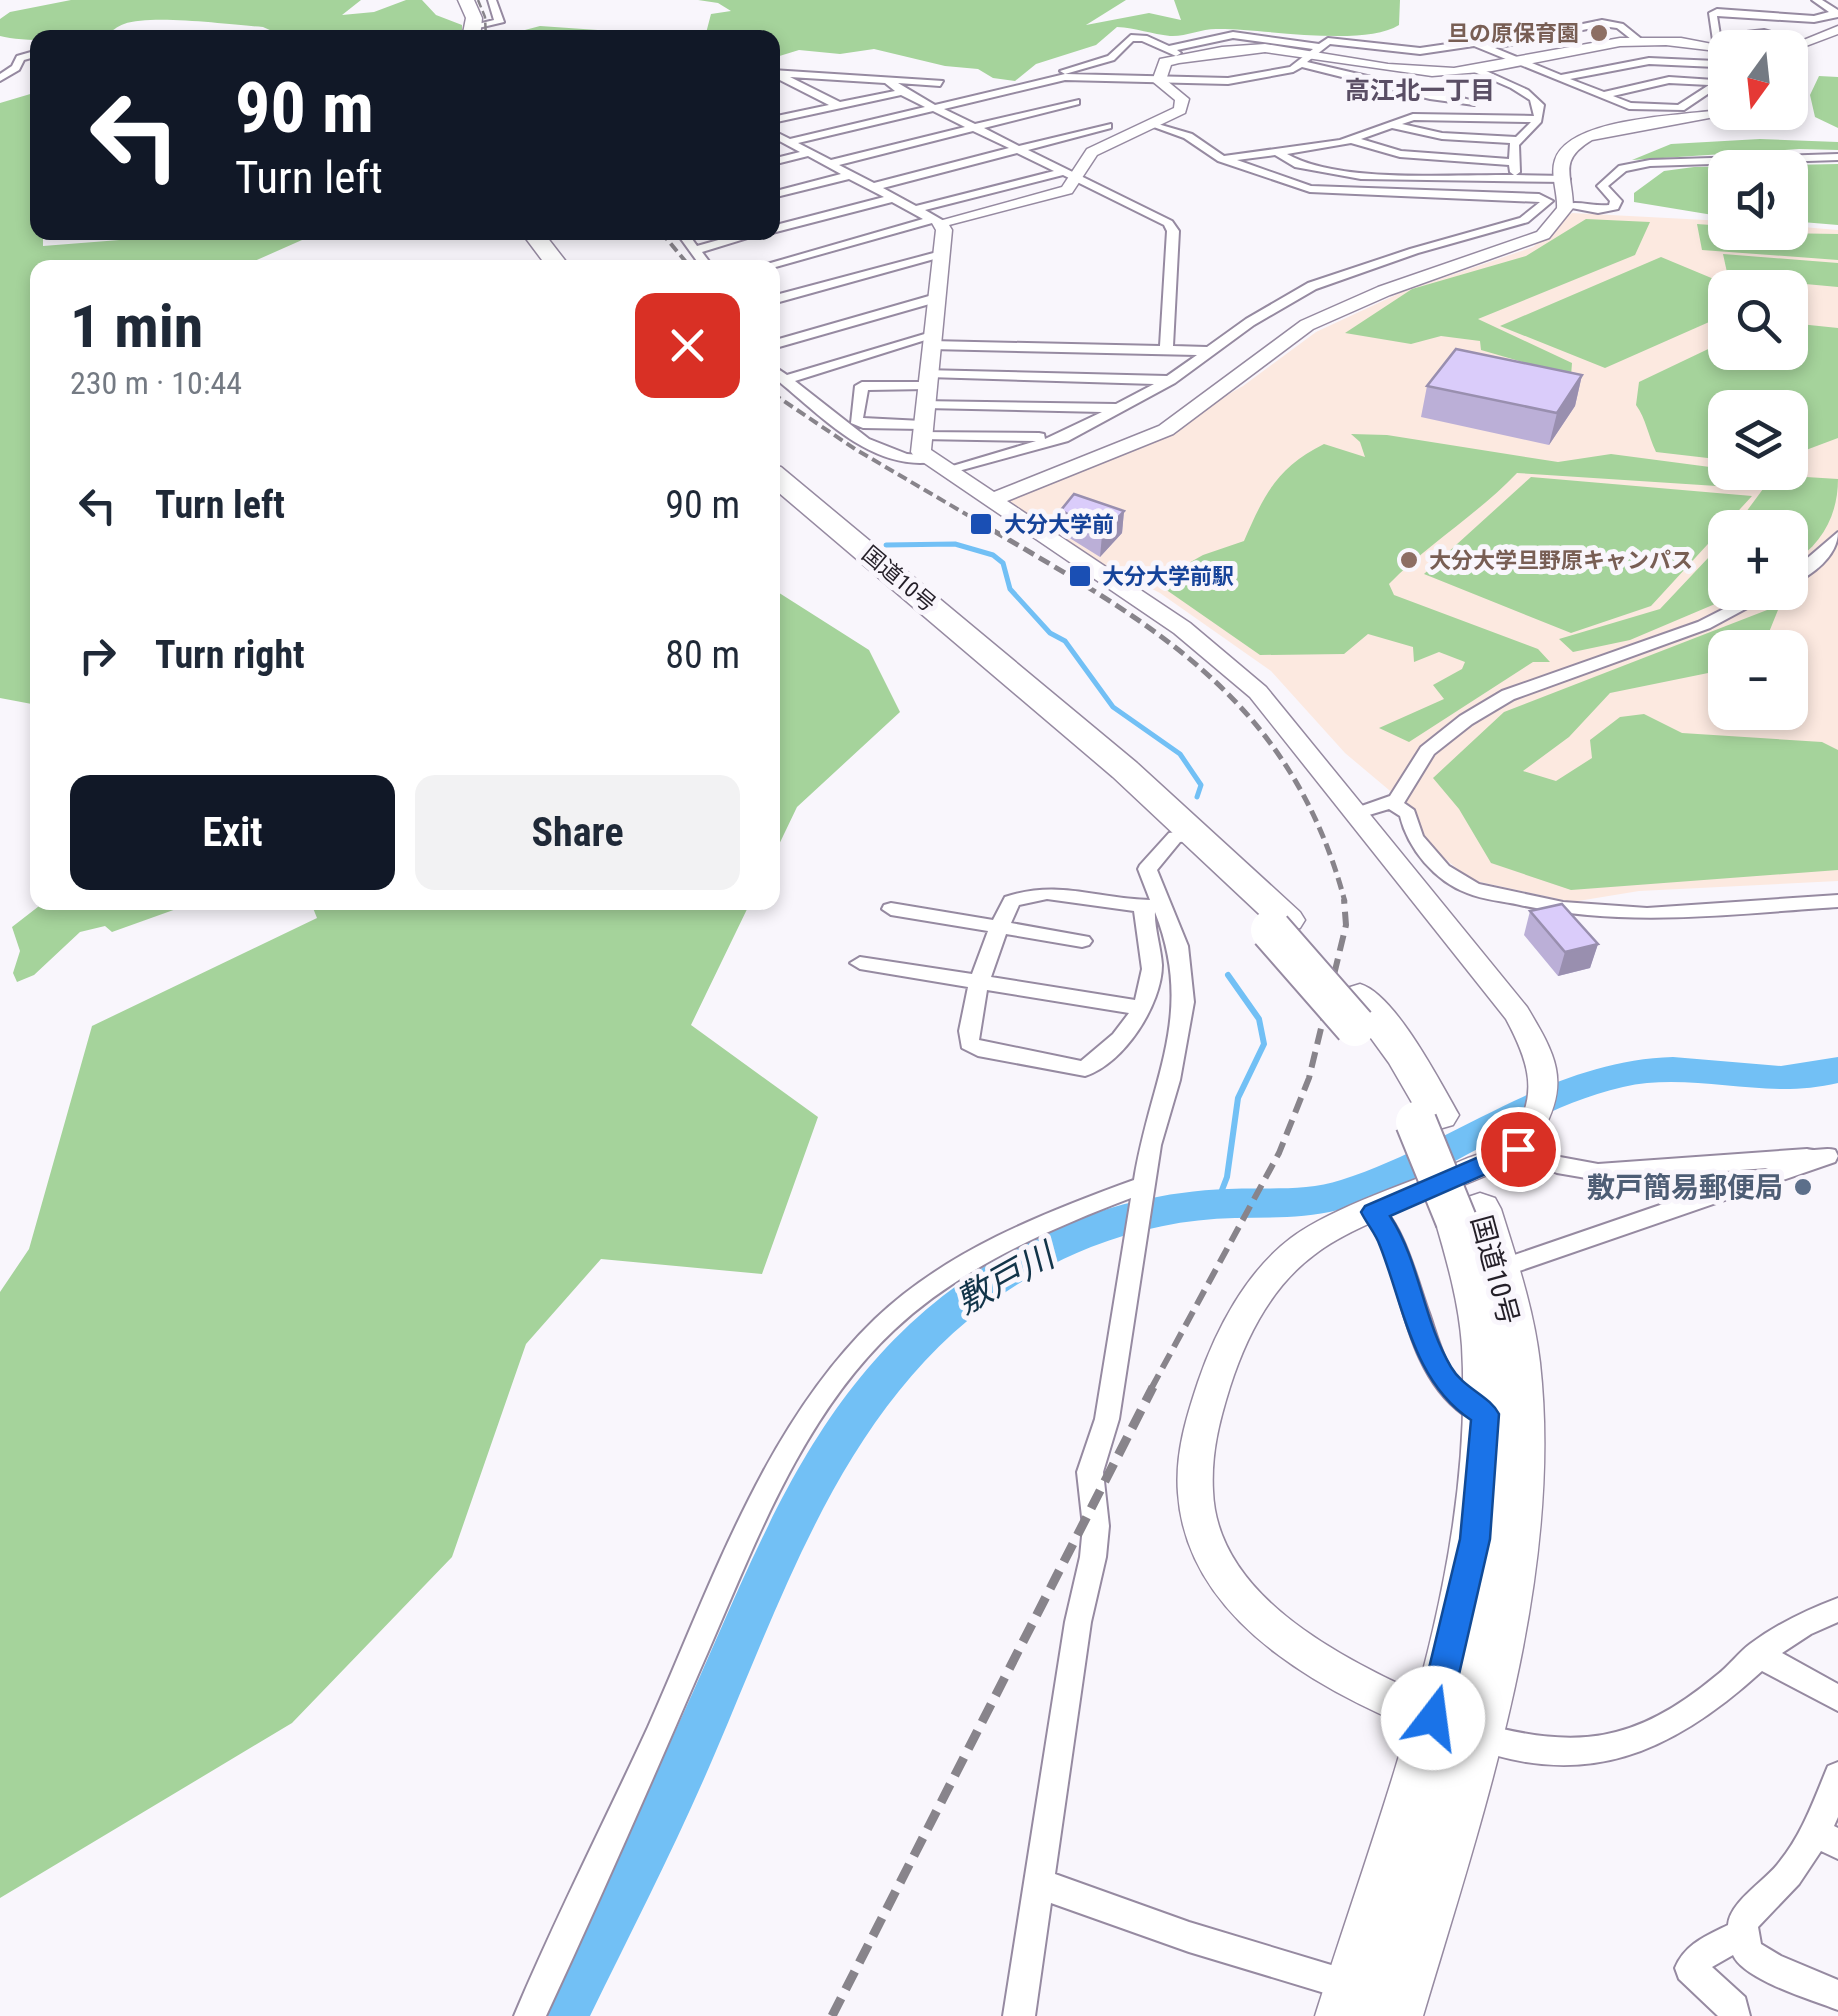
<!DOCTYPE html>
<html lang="en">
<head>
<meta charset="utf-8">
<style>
	:root { --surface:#fff; --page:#f2f2f3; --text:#1f2937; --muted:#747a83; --accent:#111827 }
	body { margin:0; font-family:"Roboto Condensed","Noto Sans JP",sans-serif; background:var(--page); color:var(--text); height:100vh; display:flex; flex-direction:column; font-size:38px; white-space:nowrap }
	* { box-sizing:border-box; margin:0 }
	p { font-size:32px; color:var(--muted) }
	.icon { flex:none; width:55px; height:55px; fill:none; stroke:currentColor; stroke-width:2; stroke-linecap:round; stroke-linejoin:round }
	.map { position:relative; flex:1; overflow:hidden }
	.sheet { position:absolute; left:30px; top:260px; width:750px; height:650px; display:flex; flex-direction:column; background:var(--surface); border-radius:20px; box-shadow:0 5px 15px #0003 }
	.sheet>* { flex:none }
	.banner { position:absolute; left:30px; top:30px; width:750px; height:210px; border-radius:20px; box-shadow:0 5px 15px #0003; background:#111827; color:#fff; overflow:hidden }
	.needle { width:65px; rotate:195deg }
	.tools { position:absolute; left:1708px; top:30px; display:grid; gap:20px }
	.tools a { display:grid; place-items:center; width:100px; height:100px; border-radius:20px; background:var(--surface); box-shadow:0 5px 15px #0003; font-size:50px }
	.pin { position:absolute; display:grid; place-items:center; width:85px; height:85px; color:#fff; margin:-42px; border:5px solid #fff; border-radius:50%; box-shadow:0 2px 10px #0007 }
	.me { position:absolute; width:110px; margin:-55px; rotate:15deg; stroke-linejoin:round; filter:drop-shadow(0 0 8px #0008) }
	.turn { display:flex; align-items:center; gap:35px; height:210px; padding:0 40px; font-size:45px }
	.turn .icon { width:130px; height:130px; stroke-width:2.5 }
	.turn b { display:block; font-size:70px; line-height:85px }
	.round { display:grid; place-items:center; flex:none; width:105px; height:105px; border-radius:20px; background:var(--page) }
	.overview { display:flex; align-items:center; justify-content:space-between; height:170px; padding:0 40px }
	h1 { font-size:60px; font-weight:700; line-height:75px }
	.action { display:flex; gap:20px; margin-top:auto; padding:20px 40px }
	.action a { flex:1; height:115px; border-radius:20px; background:var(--accent); color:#fff; font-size:40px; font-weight:700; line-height:115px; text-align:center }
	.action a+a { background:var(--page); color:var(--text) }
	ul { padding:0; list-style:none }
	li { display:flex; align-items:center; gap:30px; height:150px; padding:0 40px }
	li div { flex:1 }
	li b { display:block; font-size:38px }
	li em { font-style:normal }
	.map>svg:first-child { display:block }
</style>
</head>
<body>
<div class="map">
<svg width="1838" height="2016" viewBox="0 0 1838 2016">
	<rect width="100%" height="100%" fill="#f9f6fc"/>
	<path fill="#fce9e0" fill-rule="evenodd" d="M1572,213L1725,221V232H1790V226L1838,230V881L1639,891L1572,902L1471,880L1427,844L1408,806L1345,753L1271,671L1160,593L981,503L1097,460L1173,426L1243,386L1316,332L1402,292L1533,247ZM1725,288H1790V352H1725ZM1725,408H1790V472H1725ZM1725,528H1790V592H1725ZM1725,648H1790V712H1725Z"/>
	<path fill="#a5d39b" d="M71,0H361L342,15L374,12L406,0H422L436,15L462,25V38L269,37L272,31L263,27C230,25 153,14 124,24C117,26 112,32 104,35C79,42 24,42 0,36V19L10,12Z
		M698,0H1126L1086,25L1149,13L1181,20L1174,0H1400L1399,25C1362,48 1262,28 1216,29C1201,29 1185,37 1170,36C1152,34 1136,28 1117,27L1096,45L1036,64L1015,81L993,78L978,69L945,66L874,49L840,54L799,50L773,58L772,38L705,37L711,14L731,11L718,3Z
		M540,26L612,31L619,37H499Z
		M1819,76L1838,77V128L1815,117L1810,95Z
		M37,92L38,232L43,233V246L183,235L302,240L241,267L38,268L37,705L0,698V103Z
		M1760,139L1838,142V150L1799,149L1632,160L1671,144Z
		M1838,164V225L1790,221V168H1725V217L1634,202V193L1664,171L1694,167Z
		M1586,219L1650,222L1635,255L1478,319L1572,363L1571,376L1481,350L1480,341L1441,336L1411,344L1345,333L1412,289L1526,256Z
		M1697,224L1725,226V232L1838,234V260L1702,250Z
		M1723,254L1838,263V287L1728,277Z
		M1661,257L1733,287L1725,288V315L1605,368L1500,326Z
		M1790,323L1838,328V438L1790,456V408H1725V460L1656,452C1648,435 1646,419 1636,405L1639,382L1725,341V352H1790Z
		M1351,434L1387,435L1558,462L1611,454L1725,469V472L1838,479C1838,515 1822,545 1790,564V528L1735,527L1763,489L1517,473C1478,514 1429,543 1389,584L1394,595L1538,649L1550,662H1533L1409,742L1379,728L1444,699L1433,685L1462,669L1465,662L1439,652L1414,662L1413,647L1368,634L1344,654L1260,655L1155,582L1203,555L1244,541C1264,495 1277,467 1324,444L1365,457L1360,442Z
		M1531,477L1752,496L1651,606L1571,633L1424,574Z
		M1725,540V592L1741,593L1630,640L1573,652L1559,639L1660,609Z
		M773,589L869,650L900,712L797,807L773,857Z
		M1780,605L1763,647L1725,648V667L1713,672L1610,693L1569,737L1523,771L1556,781L1592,758L1590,740L1620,717L1644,714L1682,733L1822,742L1838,750V870L1571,890L1491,863L1459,809L1433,778L1504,712Z
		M43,903L44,902L193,903L112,932L105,926L80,932L34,975L17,982L13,973L20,951L12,927Z
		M311,903H750L691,1025L818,1117L762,1274L601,1259L526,1344L452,1557L292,1723L0,1898V1292L29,1249L92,1026L317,918Z"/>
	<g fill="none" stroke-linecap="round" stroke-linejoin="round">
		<path stroke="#72c0f5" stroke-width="5" d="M886,545L955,544L993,555L1003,563L1010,589L1050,633L1065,641L1113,707L1180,754L1201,785L1197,797"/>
		<path stroke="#72c0f5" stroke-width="6" d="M1217,1203L1227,1177L1238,1098L1264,1044L1259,1019L1228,975"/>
		<path fill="#72c0f5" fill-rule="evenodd" d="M1673,1057L1781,1066L1838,1057V1083C1763,1101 1694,1071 1623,1087C1522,1110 1439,1184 1338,1210C1304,1219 1269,1217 1235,1218C1186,1219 1137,1229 1091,1247C870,1336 802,1549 716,1751C678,1841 633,1928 590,2016H534C572,1924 625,1837 668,1747C767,1536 818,1341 1047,1232C1102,1206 1167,1191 1228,1189C1265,1187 1305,1192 1341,1180C1454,1144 1550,1060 1673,1057Z"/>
		<g stroke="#968aa1" stroke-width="4">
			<path id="street" d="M488,0H496L504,22L470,30V26L494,20Z
				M1812,0H1822L1838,10V17L1814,22L1717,16L1720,35L1764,30L1807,42L1802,45L1764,36L1722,40L1725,57L1724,83L1684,110L1629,109L1474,46L1420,54L1330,44L1307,62L1479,102L1474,105L1430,99L1302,67L1293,72L1228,84L1065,80L944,109L975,124L1079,100V104L984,128L1019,146L1111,124V128L1028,150L1172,221L1179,231L1173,346L1207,347L1246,319L1308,283L1410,249L1520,218L1540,202L1310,192L1218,161L1184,138L1151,126V122L1192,134L1224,156L1340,140L1413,114L1534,116L1530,100L1511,88L1472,71L1475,66L1528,90L1544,105L1541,122L1519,145L1520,172L1516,175L1565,176L1570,179L1565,182L1361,179L1295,167L1275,155L1237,160L1311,186L1539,194L1553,201L1528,222L1418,253L1316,289L1254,325L1175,383L1068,441L951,473L939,470L1036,441L921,439L914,435L916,432L1039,433L1044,434L1045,439L1102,412L925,408L920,407V401L1116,404L1154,384L928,377L922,373L923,370L1167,376L1197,355L931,349L925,345L931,341L1160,346L1167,231L1164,225L1063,175L925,210L944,221V225L932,223L772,268H753L923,219L892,202L772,233L768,232H772V226L884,197L849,179L772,198V192L841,174L808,156L772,165V159L800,152L772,137V130L790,139L925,107L901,95L772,123V117L829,105L772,76V70L943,81L940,86L898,83L935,105L1065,74L1228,78L1290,67L1313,49L1233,38L1177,50L1181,53L1176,56L1142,41H1133L1114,60L1065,74L1060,71L1108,56L1131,35L1147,36L1169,46L1233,32L1319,44L1328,38L1420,48L1475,40L1486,44L1602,20L1623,24L1644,41L1636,43L1617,28L1602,26L1495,48L1561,75L1649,58L1716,61L1709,13L1717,9L1814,16L1829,12ZM1649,64L1716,67L1714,80L1669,77L1604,92L1570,79ZM790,77L885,83L895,91L840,102ZM1669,83L1709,85L1678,105L1631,103L1613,96ZM933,111L965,127L831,160L798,143ZM1414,120L1531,122L1516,137L1442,133L1402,124ZM1392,128L1442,139L1510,143L1509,159L1401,151L1361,139ZM973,131L1009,148L874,183L839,165ZM1351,143L1400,157L1509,165L1510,172L1514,175C1453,174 1339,184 1287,154ZM1017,153L1054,171L916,206L883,188Z
				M38,50V56L24,60L19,70L0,81V74L12,66L17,56Z
				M36,74L38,80L33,79V75Z
				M1838,154V160L1650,166L1626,171L1608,186L1622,201L1618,209L1598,213L1561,206C1574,199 1594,207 1609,205L1610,201L1597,186L1619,166L1650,160Z
				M676,232H687L697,246L747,232H767L702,252L714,268H702Z
				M941,251L947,254L945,256L772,304V296Z
				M936,294L940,295V301L772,349V341Z
				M928,333L938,336L795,381L869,439L907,454L933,456V462C869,471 818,412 772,376V365L787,375Z
				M862,382H932V388L927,389L868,390L863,418L922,421L929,425L922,429L863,428L851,423L855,386Z
				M1838,532C1838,556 1812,576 1790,585V573Z
				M1757,592H1777L1710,628L1514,699L1472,724L1434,754L1404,803L1414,810L1423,836L1449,866L1479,884L1563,902L1647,908L1838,895V907C1730,914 1627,928 1520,905C1503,901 1483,900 1467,893C1435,881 1408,849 1400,816L1389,809L1359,818L1350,813L1353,809L1390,796L1421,747L1460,716L1502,691L1698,622Z
				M1197,829L1203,831L1206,835L1203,839L1180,842L1157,870L1188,946L1194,1002L1180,1080L1161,1145L1119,1419L1103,1472L1109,1526L1106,1557L1091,1622L1055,1874L1189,1922L1351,1971L1362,1975L1366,1986L1362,1997L1351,2001L1189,1952L1051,1903L1035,2016H1003L1065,1622L1080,1557L1083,1526L1077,1472L1095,1419L1131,1198C1047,1230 960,1268 894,1330C798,1420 752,1553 700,1670C650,1786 599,1902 546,2016H514C555,1918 604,1823 648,1727C710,1588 763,1427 875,1319C946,1251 1043,1213 1134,1180C1150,1079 1196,1016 1155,912C1154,927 1161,948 1162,965C1162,1004 1124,1064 1085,1076L978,1056L962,1048L959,1031L968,987L860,969L850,963L860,957L972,974L988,931L891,915L882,909L884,905L891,903L993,920L1005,897C1059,879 1097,899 1150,900L1138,869L1140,865L1169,833ZM1047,899L1134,911L1142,969L1135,1000L991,977L1006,934L1082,947L1089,945L1092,941L1089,937L1011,923L1019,905ZM987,990L1129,1013L1113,1034L1081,1061L979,1040Z
				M1518,1141L1560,1157L1598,1164L1807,1149C1817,1152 1824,1147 1835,1150L1838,1156L1835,1162L1499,1278L1491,1275L1488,1269L1491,1263L1768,1168L1598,1180L1557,1173L1510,1155L1507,1149L1510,1143Z
				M1374,1204C1401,1212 1419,1287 1429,1313C1438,1339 1445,1369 1466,1389C1476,1398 1489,1401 1495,1414L1492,1421C1479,1425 1474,1421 1463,1414C1412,1378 1403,1302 1383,1246C1378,1234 1369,1223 1363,1212L1366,1206Z
				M1838,1598V1622L1811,1634L1782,1653L1838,1684V1711L1762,1671C1672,1753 1585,1792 1465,1745L1461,1735L1465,1725L1475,1722C1577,1750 1634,1744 1717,1675C1729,1666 1739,1652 1750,1644C1777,1624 1806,1610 1838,1598Z
				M1838,1762V1817L1834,1826L1838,1828V1859L1821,1851L1799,1884L1758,1927L1761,1944L1781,1956L1838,1980V2010C1812,2000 1744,1980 1733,1955L1712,1967L1745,1997L1750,2016H1718L1679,1979L1675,1968C1685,1944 1706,1936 1728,1925C1730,1902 1762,1883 1777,1865C1802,1835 1813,1802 1828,1766Z"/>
		</g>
		<g stroke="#968aa1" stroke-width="3">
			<path id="secondary" d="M1838,26V34L1790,52V48H1784Z
				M1620,38H1681L1733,48H1725V52L1666,45L1620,46L1492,71L1432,76L1265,52L1179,63L1171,65L1166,80L1189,99L1185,113L1097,155L1072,193L949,225L952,230L931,450L994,492L1159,426L1301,321L1378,287L1537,232L1557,208C1558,193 1550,175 1555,160C1569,116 1686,116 1725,109V112H1741L1592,140C1557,161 1573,175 1573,208L1549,238L1390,295L1313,329L1173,434L1007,501L1190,623L1266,687L1527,1007C1555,1054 1571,1081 1542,1132C1538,1140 1533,1152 1527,1158C1516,1166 1498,1170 1485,1176C1437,1197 1353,1224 1314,1255C1271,1287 1246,1337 1230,1387C1219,1422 1211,1454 1213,1491C1217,1607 1369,1672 1460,1711L1465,1724L1460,1737L1446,1742C1337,1699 1187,1628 1178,1493C1175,1454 1186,1418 1198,1382C1216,1329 1246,1272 1291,1238C1334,1206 1413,1182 1463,1160C1477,1154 1501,1149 1510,1137C1541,1096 1528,1060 1506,1019L1250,697L1174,633L914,456L911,452L936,230L932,223L1062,187L1087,149L1174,108L1175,100L1152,81L1160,59L1222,47L1265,44L1388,64L1454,68Z"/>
		</g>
		<g stroke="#968aa1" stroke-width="3">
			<path id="highway" d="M458,0H474L482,18L480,38H462L466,18Z
				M521,232H543L571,268H548Z
				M772,465L781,467L1137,763L1300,912L1305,920L1300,928L1287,932L1274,928L1113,777L772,487Z
				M1360,984C1395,994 1440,1082 1459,1115L1453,1125L1439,1129L1425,1125L1389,1063L1341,997L1347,988Z
				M1480,1193L1495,1198L1501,1209C1517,1260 1534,1310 1540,1363C1564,1578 1484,1812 1423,2016H1315C1383,1800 1475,1576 1462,1346C1459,1303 1447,1261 1435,1220L1441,1209L1461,1206L1465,1198Z"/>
		</g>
		<use href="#street" fill="#fff" fill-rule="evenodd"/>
		<use href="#secondary" fill="#fff" fill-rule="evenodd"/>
		<use href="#highway" fill="#fff" fill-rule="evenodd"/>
		<path stroke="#88848b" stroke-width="2.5" stroke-dasharray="8 4" stroke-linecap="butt" d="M478,0L485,17L486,38"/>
		<path stroke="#88848b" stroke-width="4" stroke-dasharray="10 5" stroke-linecap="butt" d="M661,232L691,268
			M772,393L855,449L981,523"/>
		<path stroke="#88848b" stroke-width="5" stroke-dasharray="12 6" stroke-linecap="butt" d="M977,521C1148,622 1290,695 1345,902"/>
		<path stroke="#88848b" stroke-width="6" stroke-dasharray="16 8" stroke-linecap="butt" d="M1151,1389L1279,1153L1309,1078L1346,925L1344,899"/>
		<path stroke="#88848b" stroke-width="9" stroke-dasharray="20 10" stroke-linecap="butt" d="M832,2016L1153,1387"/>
		<g stroke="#968aa1" stroke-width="44" stroke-linecap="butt">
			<path id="highway-bridge" d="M1271,930L1355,1026
				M1416,1122L1456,1220"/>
		</g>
		<use href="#highway-bridge" stroke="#fff" stroke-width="40"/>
	</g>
	<path fill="#bbafd7" d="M1582,375L1575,406L1549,445L1421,417L1427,386Z
		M1061,510L1124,511L1122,533L1100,557L1060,532Z
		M1530,911L1598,944L1590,968L1558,976L1524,935Z"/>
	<path fill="#998faf" d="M1582,375L1575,406L1549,445L1557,413Z
		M1124,511L1122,533L1100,557L1102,535Z
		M1598,944L1590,968L1558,976L1565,952Z"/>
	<path fill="#daccfa" stroke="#998faf" stroke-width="2.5" d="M1456,349L1582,375L1557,413L1427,386Z
		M1074,494L1124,511L1102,535L1061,510Z
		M1562,904L1598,944L1565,952L1530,911Z"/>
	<path fill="#1a73e8" stroke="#114b97" stroke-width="2.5" d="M1518,1140L1527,1143L1530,1149L1527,1156L1390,1216C1420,1262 1423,1320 1451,1367C1463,1388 1490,1396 1499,1414L1490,1539L1449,1718L1444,1729L1433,1734L1422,1729L1417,1718L1460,1539L1471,1420C1413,1382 1404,1307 1380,1246C1376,1234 1367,1224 1361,1212L1365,1206Z"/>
	<g fill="#8d6e63" stroke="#f9f6fc" stroke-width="4">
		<circle cx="1599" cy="33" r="10"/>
		<circle cx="1409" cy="560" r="10"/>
	</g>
	<g fill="#1a4fb4" stroke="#f9f6fc" stroke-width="4">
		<rect x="969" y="512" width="24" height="24" rx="5"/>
		<rect x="1068" y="564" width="24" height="24" rx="5"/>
	</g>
	<circle fill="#5c6f8a" stroke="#f9f6fc" stroke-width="4" cx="1803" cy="1187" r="10"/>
	<g text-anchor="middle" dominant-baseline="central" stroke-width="10" stroke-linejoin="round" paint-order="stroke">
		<g font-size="22" font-weight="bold" fill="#785e54" stroke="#f9f6fc" text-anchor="end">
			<text x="1579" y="33">旦の原保育園</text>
			<text x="1429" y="560" text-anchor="start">大分大学旦野原キャンパス</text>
		</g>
		<g font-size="22" font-weight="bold" fill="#164399" stroke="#f9f6fc" text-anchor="start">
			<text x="1004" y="524">大分大学前</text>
			<text x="1102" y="576">大分大学前駅</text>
		</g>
		<g font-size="22" fill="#241f28" stroke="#f9f6fc">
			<text transform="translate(899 579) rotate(40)">国道10号</text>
		</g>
		<g font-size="25" font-weight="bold" fill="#5a4e64" stroke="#f9f6fc">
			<text x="1420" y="90">高江北一丁目</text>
		</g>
		<g font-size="28" font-weight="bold" fill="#4e5e75" stroke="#f9f6fc" text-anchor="end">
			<text x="1783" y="1187">敷戸簡易郵便局</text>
		</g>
		<g font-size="28" fill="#241f28" stroke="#f9f6fc">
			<text transform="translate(1495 1270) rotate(75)">国道10号</text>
		</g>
		<g font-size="35" font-style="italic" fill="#123449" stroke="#f9f6fc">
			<text transform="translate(1005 1279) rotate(-29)">敷戸川</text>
		</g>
	</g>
</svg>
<div class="tools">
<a><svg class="needle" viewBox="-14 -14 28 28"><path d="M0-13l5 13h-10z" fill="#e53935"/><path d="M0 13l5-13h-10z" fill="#747a83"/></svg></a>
<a><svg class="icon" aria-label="sound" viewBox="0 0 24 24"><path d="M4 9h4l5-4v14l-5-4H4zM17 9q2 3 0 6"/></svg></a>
<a><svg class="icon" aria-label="search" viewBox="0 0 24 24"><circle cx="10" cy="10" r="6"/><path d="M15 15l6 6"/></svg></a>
<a><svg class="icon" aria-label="layers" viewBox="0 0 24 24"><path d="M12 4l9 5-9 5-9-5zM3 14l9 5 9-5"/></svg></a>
<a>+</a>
<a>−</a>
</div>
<div class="pin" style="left:1518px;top:1149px;background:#d93025"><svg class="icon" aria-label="arrive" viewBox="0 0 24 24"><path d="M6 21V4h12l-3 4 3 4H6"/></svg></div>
<svg class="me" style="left:1433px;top:1718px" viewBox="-20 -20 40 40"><circle r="19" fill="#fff"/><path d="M0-13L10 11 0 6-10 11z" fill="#1a73e8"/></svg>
<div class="banner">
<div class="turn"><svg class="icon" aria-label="left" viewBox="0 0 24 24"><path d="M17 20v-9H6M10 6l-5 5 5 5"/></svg><div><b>90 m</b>Turn left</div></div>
</div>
<section class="sheet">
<div class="overview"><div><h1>1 min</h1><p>230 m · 10:44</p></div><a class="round" style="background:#d93025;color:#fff"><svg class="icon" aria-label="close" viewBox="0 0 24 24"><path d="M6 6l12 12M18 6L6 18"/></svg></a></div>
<ul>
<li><svg class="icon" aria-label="left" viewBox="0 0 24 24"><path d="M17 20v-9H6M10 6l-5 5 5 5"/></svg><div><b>Turn left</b></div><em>90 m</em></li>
<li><svg class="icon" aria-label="right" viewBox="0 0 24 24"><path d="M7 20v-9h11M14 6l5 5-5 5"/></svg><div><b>Turn right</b></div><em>80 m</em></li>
</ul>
<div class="action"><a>Exit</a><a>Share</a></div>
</section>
</div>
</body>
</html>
